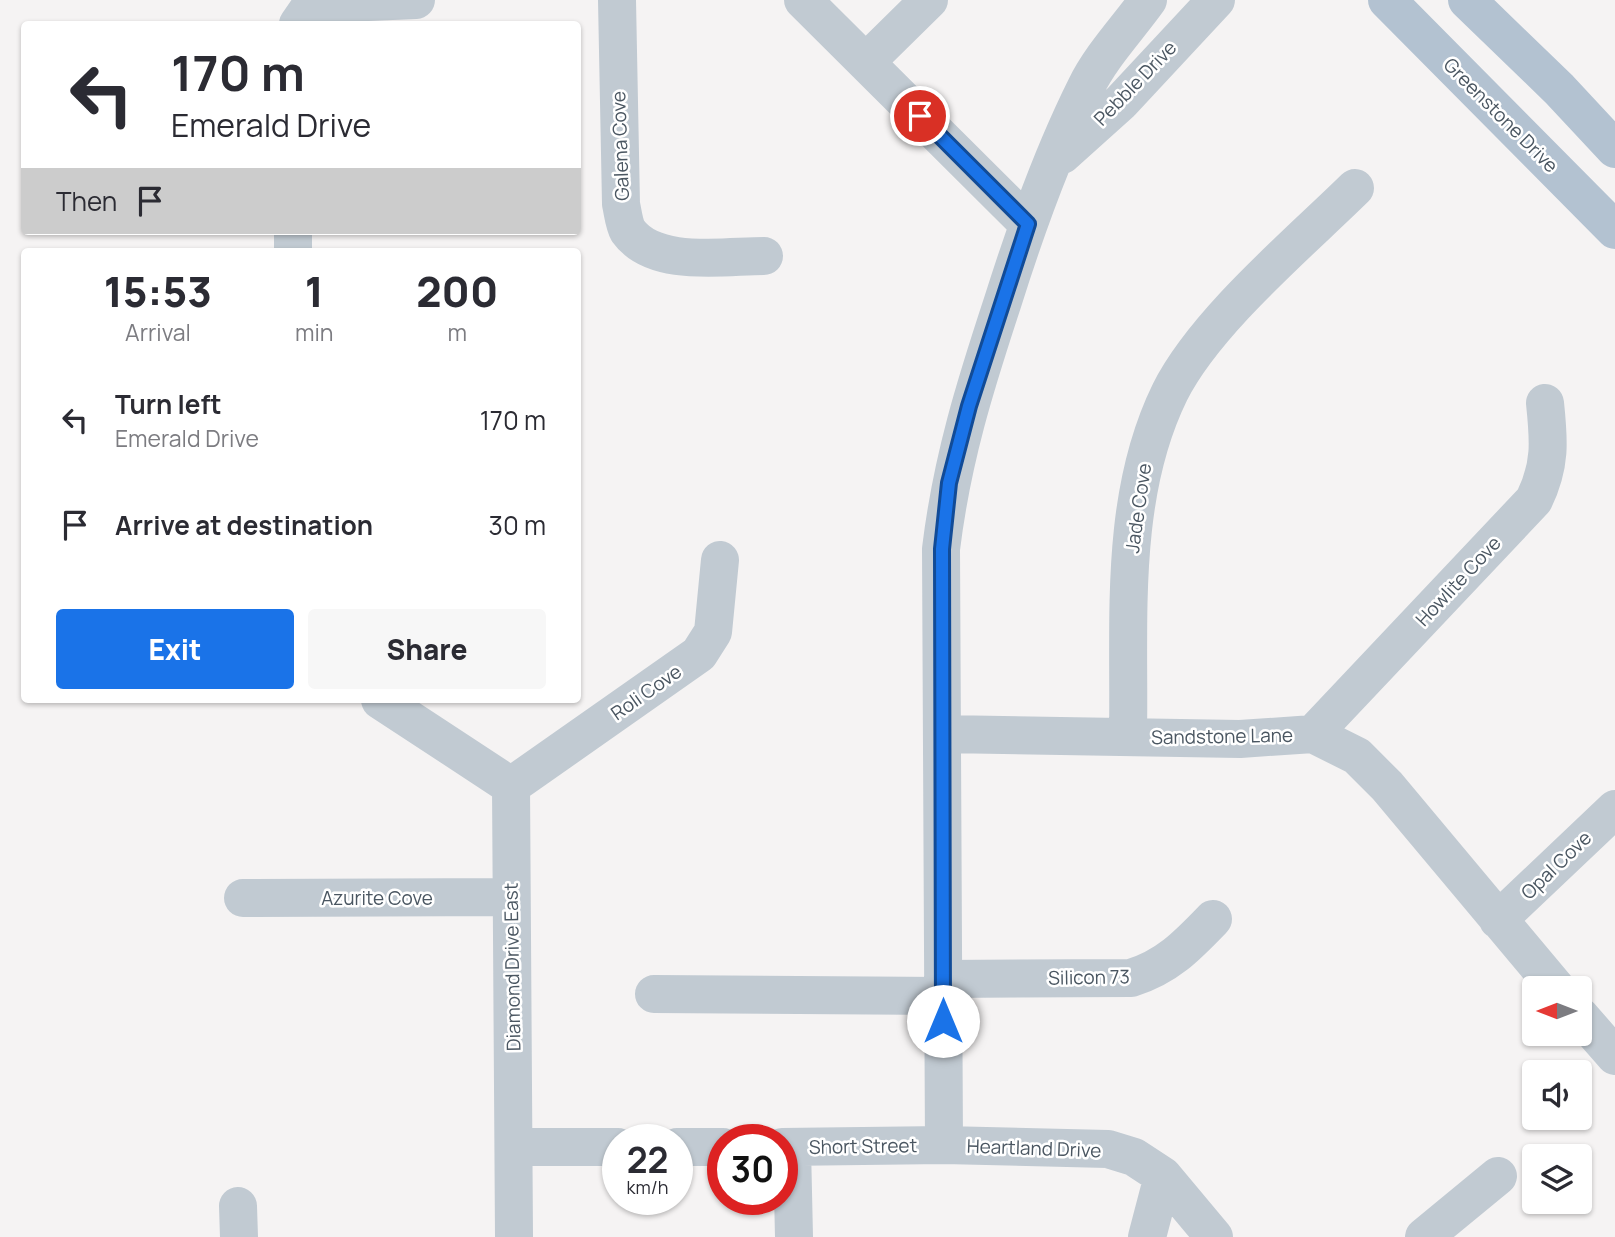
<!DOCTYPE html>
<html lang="en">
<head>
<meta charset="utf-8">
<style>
	:root { --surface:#fff; --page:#f7f7f7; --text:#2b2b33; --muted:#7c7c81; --accent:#1a73e8 }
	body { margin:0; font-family:Manrope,sans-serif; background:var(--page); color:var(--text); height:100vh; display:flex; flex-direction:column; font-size:26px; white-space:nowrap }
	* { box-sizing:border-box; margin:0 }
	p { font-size:23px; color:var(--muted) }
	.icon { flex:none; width:38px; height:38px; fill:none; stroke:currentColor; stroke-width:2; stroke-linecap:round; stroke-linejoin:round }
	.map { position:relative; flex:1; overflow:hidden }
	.drawer { position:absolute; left:21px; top:248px; width:560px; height:455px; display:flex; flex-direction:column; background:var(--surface); border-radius:7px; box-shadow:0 2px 5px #0004 }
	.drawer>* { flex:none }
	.guide { position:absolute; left:21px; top:21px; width:560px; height:214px; border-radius:7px; box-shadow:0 2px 5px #0004; background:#fff; color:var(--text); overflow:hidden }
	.needle { width:46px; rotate:270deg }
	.controls { position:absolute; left:1522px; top:976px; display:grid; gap:14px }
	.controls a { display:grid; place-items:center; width:70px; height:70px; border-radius:7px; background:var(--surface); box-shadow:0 2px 5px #0004; font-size:35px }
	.speed { position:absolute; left:602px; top:1124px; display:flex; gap:14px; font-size:35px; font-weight:700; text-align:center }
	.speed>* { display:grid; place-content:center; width:91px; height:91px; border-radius:50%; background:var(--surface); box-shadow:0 2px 5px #0004; line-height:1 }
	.speed small { font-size:18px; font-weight:400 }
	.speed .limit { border:10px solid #d22; background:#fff; color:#111 }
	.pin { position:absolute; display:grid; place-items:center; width:60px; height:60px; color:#fff; margin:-30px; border:4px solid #fff; border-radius:50%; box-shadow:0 2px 7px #0007 }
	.me { position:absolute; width:77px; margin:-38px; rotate:0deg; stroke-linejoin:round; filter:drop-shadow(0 0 5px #0008) }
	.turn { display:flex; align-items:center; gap:24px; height:147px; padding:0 35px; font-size:32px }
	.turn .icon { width:91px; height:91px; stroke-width:2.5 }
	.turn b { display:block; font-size:49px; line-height:60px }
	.then { display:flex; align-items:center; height:66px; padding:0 35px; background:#0003; gap:14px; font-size:26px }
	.eta { display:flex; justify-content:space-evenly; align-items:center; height:119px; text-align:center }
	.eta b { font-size:42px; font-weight:800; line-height:49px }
	.button { display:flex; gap:14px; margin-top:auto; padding:14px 35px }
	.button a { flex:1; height:80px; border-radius:7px; background:var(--accent); color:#fff; font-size:28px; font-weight:800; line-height:80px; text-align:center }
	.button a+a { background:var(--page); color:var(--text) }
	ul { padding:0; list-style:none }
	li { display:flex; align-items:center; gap:21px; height:105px; padding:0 35px }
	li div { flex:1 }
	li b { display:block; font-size:26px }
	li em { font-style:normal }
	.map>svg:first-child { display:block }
</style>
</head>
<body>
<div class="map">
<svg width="1615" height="1237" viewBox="0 0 1615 1237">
	<rect width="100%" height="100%" fill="#f5f3f3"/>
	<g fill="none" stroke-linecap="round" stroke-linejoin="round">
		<path stroke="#c1cad2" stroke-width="38" d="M617,0L621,204C623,213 624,224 628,231C654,268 724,256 764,256
			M803,0L1028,224
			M298,24L309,8L320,4L416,0
			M866,62L929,0
			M1062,155L1121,102L1216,0
			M293,252V231
			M380,700L511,786
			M944,734L1240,739L1313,734L1357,756L1387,786L1557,989
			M1313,734L1534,500C1551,465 1549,441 1545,403
			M1128,737C1130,622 1118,498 1170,392C1205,322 1298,244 1355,188
			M511,786L514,1237
			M511,786L699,654L713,632L720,560
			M243,898L510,897
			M1498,920L1615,809
			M943,979L1131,978C1167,967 1187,946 1213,919
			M654,994L943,996
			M1580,1016L1615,1056
			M944,1145L941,549C952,459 975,386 1003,301C1026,228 1052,155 1086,87C1101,56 1128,28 1148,0
			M515,1147H618
			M677,1147H723
			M782,1147L944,1145L1108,1149L1134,1157L1163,1176L1214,1237
			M792,1147L794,1237
			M238,1206L239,1237
			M1147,1237L1163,1176
			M1424,1237L1498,1176"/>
		<path stroke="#b3c2d1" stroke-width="38" d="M1387,0L1615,230
			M1467,0L1559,89L1615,149"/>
	</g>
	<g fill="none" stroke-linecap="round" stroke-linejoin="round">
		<g stroke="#114b97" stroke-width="18">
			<path id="route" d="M920,116L1028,224L969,406L949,483L942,549L943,1021"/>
		</g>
		<use href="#route" stroke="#1a73e8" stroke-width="12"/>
	</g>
	<g text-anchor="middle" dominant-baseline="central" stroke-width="5" stroke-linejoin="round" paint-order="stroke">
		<g font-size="19" fill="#4a5661" stroke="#fff">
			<text transform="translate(1135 83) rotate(-46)">Pebble Drive</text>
			<text transform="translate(1501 115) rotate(45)">Greenstone Drive</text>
			<text transform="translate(620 146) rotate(-92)">Galena Cove</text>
			<text transform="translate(1138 508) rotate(-82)">Jade Cove</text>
			<text transform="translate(1458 581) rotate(-47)">Howlite Cove</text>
			<text transform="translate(646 692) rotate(-35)">Roli Cove</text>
			<text transform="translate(1222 736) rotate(-1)">Sandstone Lane</text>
			<text transform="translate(1556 865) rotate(-44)">Opal Cove</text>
			<text x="377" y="898">Azurite Cove</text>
			<text transform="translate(512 967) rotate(-91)">Diamond Drive East</text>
			<text transform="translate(1089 977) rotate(-1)">Silicon 73</text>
			<text transform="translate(863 1146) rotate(-1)">Short Street</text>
			<text transform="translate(1034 1148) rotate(2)">Heartland Drive</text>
		</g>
	</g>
</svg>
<div class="controls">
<a><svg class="needle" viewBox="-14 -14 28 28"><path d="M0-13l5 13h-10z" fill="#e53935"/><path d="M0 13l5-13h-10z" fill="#7c7c81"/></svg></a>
<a><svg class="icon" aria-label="sound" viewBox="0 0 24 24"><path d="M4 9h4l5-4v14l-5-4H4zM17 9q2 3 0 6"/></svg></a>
<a><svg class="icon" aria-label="layers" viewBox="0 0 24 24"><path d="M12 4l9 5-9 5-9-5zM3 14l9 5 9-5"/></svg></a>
</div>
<div class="speed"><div>22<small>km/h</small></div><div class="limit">30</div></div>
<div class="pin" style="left:920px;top:116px;background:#d93025"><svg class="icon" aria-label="arrive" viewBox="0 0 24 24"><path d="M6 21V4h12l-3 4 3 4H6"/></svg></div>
<svg class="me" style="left:943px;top:1021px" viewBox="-20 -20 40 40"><circle r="19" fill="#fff"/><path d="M0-13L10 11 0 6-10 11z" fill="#1a73e8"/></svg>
<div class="guide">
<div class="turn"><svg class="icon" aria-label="left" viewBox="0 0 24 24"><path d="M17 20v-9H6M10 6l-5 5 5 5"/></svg><div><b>170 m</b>Emerald Drive</div></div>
<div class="then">Then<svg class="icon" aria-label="arrive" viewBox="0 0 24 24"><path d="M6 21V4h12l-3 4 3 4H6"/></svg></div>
</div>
<section class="drawer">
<div class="eta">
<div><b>15:53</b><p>Arrival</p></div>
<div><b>1</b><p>min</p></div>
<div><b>200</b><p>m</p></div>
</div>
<ul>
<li><svg class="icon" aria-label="left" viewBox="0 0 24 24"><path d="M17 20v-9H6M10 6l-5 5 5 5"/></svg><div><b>Turn left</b><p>Emerald Drive</p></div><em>170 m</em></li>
<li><svg class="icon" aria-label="arrive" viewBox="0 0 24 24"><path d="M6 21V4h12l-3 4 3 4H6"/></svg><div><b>Arrive at destination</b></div><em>30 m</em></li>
</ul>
<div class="button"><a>Exit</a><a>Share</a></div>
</section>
</div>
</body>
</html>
